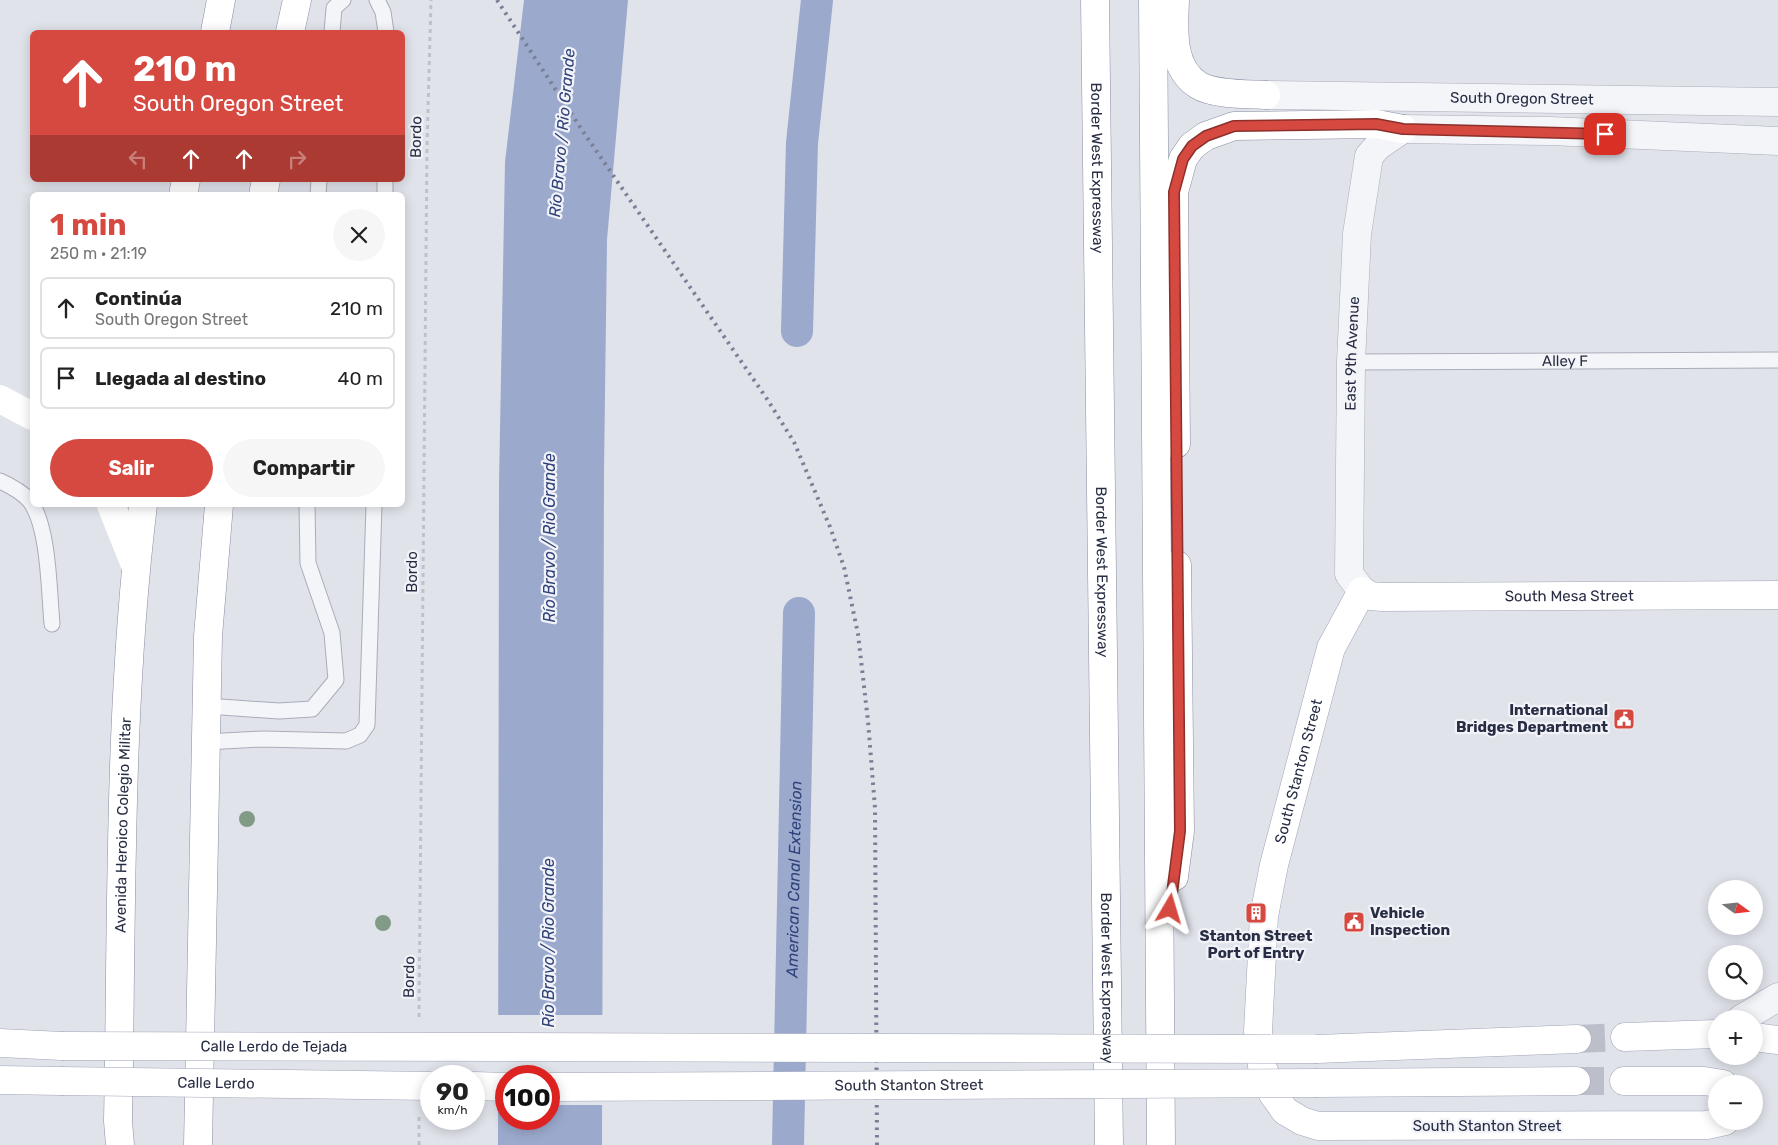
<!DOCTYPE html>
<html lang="es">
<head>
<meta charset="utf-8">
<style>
	:root { --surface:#fff; --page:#f6f6f6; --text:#222; --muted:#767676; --line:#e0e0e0; --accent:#d64940 }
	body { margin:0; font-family:Rubik,sans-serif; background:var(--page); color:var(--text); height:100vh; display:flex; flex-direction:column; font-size:19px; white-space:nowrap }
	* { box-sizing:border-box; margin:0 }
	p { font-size:16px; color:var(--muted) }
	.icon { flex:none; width:28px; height:28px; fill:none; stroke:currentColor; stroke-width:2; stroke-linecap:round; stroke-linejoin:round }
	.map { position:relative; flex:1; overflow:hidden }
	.sheet { position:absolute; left:30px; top:192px; width:375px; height:315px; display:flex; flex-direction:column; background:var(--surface); border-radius:8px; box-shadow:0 2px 12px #0003 }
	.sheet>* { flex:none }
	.banner { position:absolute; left:30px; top:30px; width:375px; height:152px; border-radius:8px; box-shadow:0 2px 12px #0003; background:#d64940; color:#fff; overflow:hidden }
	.needle { width:32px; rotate:105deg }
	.tools { position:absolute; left:1708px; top:880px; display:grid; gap:10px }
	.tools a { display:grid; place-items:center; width:55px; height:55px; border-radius:50%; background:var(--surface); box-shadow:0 2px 12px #0003; font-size:25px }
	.speed { position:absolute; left:420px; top:1065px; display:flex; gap:10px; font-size:25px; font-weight:700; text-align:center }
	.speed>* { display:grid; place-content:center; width:65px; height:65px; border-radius:50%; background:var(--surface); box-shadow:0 2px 12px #0003; line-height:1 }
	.speed small { font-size:12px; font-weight:400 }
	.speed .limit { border:8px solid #d22; background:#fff; color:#111 }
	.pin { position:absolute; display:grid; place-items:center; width:42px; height:42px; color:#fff; margin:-21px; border-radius:10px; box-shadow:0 2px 8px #0006 }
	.me { position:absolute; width:55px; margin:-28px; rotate:7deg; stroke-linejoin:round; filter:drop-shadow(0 0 4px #0008) }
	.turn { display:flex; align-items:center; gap:18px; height:105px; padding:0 20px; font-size:22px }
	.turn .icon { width:65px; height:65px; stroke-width:2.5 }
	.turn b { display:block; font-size:35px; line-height:42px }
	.lanes { display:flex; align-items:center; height:48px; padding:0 20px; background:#0003; justify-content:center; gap:25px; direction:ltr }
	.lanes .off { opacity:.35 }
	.round { display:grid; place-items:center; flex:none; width:52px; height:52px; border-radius:26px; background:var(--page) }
	.summary { display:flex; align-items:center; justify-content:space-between; height:85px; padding:0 20px }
	h1 { font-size:30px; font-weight:700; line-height:38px; color:var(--accent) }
	.action { display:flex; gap:10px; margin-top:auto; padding:10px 20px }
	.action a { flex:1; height:58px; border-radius:30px; background:var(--accent); color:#fff; font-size:20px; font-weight:700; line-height:58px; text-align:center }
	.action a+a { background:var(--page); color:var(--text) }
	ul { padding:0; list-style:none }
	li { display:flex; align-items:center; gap:15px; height:62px; margin:0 10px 8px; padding:0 10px; border:2px solid var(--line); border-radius:8px }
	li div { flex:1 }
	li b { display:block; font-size:19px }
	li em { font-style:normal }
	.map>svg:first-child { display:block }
</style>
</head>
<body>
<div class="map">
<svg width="1778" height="1145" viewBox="0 0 1778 1145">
	<rect width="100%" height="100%" fill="#e1e3eb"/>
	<path fill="#9ba9cd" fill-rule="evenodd" d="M524,0H628L607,240L604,472L602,1145H498L499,484L505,162ZM506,1076H549V1119H506Z"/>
	<path fill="#e1e3eb" d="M496,1015H605V1105H549V1076H506V1106H496Z"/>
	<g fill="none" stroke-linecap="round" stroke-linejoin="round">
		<g stroke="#9ba9cd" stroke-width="32">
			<path d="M797,331L802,143L817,0"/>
			<path id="s1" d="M788,1145L799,613"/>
		</g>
		<path stroke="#bcbfca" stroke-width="28" stroke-dasharray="28 14" stroke-linecap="butt" d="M1577,1039L1625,1037
			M1576,1081H1624"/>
		<g stroke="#aaacb9" stroke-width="17">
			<g id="service">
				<path d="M377,0L383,12L386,32"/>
				<path d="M332,32L334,8L343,0"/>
				<path d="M318,195L319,180"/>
				<path d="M385,195V180"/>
				<path id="s2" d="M1351,362L1778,360"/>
				<path d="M0,481C11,486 21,491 29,500C49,524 49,592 52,624"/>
				<path d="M207,706L279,711L312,709L336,680L332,633L308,563L307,505"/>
				<path d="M205,742L263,739L346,741L360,735L367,725L374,505"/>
			</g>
		</g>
		<g stroke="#aaacb9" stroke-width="29">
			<g id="minor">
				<path id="s3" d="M1362,591L1349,574L1351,362L1357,234L1369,156L1378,146L1403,129"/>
			</g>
		</g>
		<g stroke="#aaacb9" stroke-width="29">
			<g id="tertiary">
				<path id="s4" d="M1266,95L1778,102"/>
				<path d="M1403,129L1550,131L1778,141"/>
				<path d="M1741,1019L1778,997"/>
			</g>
		</g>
		<g stroke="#a0a4b7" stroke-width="29">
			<g id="primary">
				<path d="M1625,1037L1716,1034"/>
				<path d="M1754,1037L1778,1040"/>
				<path d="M0,1043L62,1046"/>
				<path d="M1317,1049L1577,1039"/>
				<path d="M0,1080L61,1081"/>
				<path d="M1624,1081H1704L1723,1084"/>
				<path d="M1318,1083L1576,1081"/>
				<path d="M474,1086L506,1087"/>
				<path id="s5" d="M1725,1121L1707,1125L1318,1126L1302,1121L1285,1111L1273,1094L1262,1066L1258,1031L1264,916L1274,865L1331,648L1362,591L1371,596L1382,597L1778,595"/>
			</g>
		</g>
		<g stroke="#888da2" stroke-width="29">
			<g id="trunk">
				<path d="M215,32L221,0"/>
				<path d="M290,32L297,0"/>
				<path d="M183,195L186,180"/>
				<path d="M263,195L266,180"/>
				<path id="s6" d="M120,1145L118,1121C122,916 118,709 143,505"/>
				<path d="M198,1145L208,636L219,505"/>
			</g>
		</g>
		<g stroke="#888da2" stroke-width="29">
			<g id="motorway">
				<path id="s7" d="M1095,0L1109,1145"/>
				<path d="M1153,0L1161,1145"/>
				<path d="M1175,0C1174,28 1170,67 1198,85C1214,95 1248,94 1266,95"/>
				<path d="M1176,444L1174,192L1183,159L1192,146L1206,136L1234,126L1377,124L1403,129"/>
				<path d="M1174,877L1180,831L1177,565"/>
			</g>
		</g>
		<path stroke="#bfc1ca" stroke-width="3" stroke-dasharray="4 4" stroke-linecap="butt" d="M419,1017L427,147L431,0
			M419,1145V1116"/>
		<use href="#service" stroke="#f4f5f9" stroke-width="15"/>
		<use href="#minor" stroke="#f4f5f9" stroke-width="28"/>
		<use href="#tertiary" stroke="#f4f5f9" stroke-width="28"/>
		<path stroke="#fff" stroke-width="28" d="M0,399L32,416
			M111,505L135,565"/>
		<use href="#primary" stroke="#fff" stroke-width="28"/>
		<use href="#trunk" stroke="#fff" stroke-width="28"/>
		<use href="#motorway" stroke="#fff" stroke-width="28"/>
		<path stroke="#7a7f95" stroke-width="4" stroke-dasharray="2.5 5" stroke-linecap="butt" d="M497,0L584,133L767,399L794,442L830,527L844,567L858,634L868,721L875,808L877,1145"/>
		<g stroke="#a0a4b7" stroke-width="29" stroke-linecap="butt">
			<g id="primary-bridge">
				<path id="s8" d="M62,1046L1317,1049"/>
				<path id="s9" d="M61,1081L431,1086"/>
				<path id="s10" d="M549,1087L1318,1083"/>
			</g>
		</g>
		<use href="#primary-bridge" stroke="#fff" stroke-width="28"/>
	</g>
	<g fill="#829b87">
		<circle cx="247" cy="819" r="8"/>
		<circle cx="383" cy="923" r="8"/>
	</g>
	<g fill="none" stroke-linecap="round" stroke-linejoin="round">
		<g stroke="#8b2f2a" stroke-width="12">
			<path id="route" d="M1170,909L1180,831L1174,192L1183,159L1192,146L1206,136L1234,126L1376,124L1403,129L1605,134"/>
		</g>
		<use href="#route" stroke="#d64940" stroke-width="9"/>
	</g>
	<defs>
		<g id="civic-square" transform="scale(1.125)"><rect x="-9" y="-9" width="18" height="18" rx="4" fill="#d64940" stroke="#f1f3f8"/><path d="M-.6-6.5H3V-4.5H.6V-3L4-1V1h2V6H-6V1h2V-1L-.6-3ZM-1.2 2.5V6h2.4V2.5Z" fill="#fff"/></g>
		<g id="building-square" transform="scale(1.125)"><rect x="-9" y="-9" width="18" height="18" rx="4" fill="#d64940" stroke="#f1f3f8"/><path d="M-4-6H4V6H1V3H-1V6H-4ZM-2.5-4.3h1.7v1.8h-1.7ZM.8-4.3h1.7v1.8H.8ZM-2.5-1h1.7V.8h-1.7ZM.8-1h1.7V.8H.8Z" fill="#fff"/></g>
	</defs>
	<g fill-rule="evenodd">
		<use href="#civic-square" x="1624" y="719"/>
		<use href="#building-square" x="1256" y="913"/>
		<use href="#civic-square" x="1354" y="922"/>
	</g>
	<g text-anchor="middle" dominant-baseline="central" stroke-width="4.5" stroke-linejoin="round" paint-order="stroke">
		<g font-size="15" fill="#282d44" stroke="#f1f3f8">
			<text stroke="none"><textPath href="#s4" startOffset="256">South Oregon Street</textPath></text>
			<text transform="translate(416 137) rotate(-89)">Bordo</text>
			<text stroke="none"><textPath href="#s7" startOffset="168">Border West Expressway</textPath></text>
			<text stroke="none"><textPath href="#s3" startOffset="242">East 9th Avenue</textPath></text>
			<text stroke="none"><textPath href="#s2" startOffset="214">Alley F</textPath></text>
			<text transform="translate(412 572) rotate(-90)">Bordo</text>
			<text stroke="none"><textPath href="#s7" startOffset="572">Border West Expressway</textPath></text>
			<text stroke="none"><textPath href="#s5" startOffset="1195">South Mesa Street</textPath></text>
			<text stroke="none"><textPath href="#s5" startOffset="794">South Stanton Street</textPath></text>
			<text stroke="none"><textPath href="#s6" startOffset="320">Avenida Heroico Colegio Militar</textPath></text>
			<text transform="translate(409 977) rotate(-89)">Bordo</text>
			<text stroke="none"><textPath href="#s7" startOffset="978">Border West Expressway</textPath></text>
			<text stroke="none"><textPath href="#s8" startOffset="212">Calle Lerdo de Tejada</textPath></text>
			<text stroke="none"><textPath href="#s9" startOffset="155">Calle Lerdo</textPath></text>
			<text stroke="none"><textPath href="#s10" startOffset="360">South Stanton Street</textPath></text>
			<text x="1487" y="1126">South Stanton Street</text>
		</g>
		<g font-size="15" font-weight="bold" fill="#282d44" stroke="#f1f3f8" text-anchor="end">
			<text x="1608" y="710">International<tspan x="1608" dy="17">Bridges Department</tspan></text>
			<text x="1370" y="913" text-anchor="start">Vehicle<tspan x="1370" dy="17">Inspection</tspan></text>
			<text x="1256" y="936" text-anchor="middle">Stanton Street<tspan x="1256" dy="17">Port of Entry</tspan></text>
		</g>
		<g font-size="16" font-style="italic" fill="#30427a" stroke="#f1f3f8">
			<text transform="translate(562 133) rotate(-85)">Río Bravo / Rio Grande</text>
			<text transform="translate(549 538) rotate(-90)">Río Bravo / Rio Grande</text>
			<text stroke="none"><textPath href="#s1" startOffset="266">American Canal Extension</textPath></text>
			<text transform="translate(548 943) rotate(-90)">Río Bravo / Rio Grande</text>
		</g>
	</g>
</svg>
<div class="tools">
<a><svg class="needle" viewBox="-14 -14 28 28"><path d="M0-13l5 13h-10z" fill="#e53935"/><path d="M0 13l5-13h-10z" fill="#767676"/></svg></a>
<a><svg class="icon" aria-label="search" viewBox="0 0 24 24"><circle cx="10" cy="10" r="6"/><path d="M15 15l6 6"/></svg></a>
<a>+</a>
<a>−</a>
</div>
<div class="speed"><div>90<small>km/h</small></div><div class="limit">100</div></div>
<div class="pin" style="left:1605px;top:134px;background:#d93025"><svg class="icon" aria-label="arrive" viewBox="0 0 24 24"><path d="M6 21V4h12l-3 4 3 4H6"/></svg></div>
<svg class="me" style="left:1170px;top:909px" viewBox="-20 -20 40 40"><path d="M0-17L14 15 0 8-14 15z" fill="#d64940" stroke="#fff" stroke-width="4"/></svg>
<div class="banner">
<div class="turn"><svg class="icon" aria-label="ahead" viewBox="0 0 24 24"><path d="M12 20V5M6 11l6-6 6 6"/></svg><div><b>210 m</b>South Oregon Street</div></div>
<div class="lanes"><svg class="icon off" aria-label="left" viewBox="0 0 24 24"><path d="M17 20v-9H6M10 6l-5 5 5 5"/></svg><svg class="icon" aria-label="ahead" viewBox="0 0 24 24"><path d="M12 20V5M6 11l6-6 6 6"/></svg><svg class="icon" aria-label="ahead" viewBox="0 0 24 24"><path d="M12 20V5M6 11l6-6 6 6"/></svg><svg class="icon off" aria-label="right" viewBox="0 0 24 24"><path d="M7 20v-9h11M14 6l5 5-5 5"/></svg></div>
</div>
<section class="sheet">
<div class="summary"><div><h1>1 min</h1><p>250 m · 21:19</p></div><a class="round"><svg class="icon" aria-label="close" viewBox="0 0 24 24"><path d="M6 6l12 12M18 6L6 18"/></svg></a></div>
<ul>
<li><svg class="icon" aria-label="ahead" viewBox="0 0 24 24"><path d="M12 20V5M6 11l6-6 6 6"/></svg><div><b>Continúa</b><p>South Oregon Street</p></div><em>210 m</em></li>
<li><svg class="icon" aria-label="arrive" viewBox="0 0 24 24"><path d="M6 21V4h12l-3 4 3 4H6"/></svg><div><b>Llegada al destino</b></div><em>40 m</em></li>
</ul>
<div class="action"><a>Salir</a><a>Compartir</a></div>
</section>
</div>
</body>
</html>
